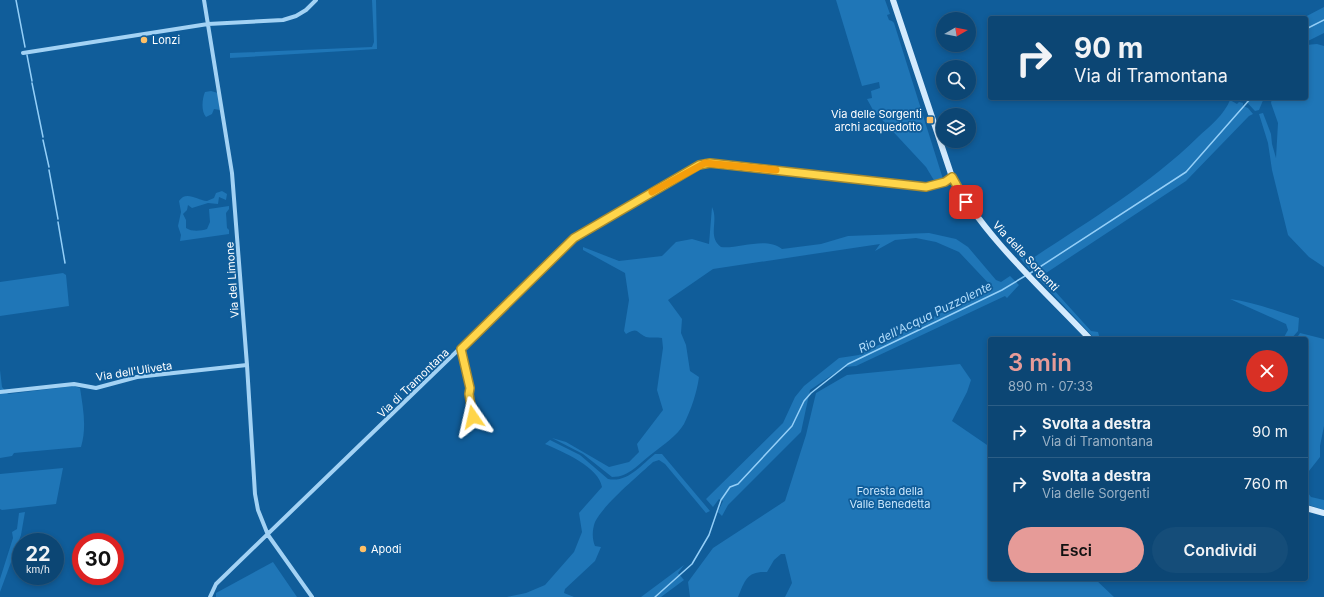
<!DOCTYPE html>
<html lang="it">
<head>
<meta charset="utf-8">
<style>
	:root { --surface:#0c4674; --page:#154d79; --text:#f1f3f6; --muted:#9ab1c5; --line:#2c5e86; --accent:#e69b98 }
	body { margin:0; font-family:Inter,sans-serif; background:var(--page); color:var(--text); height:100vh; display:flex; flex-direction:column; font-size:15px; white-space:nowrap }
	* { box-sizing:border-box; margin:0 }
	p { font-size:13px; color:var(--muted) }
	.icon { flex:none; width:22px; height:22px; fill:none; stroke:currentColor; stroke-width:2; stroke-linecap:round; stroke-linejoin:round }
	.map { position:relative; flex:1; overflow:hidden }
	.side { position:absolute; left:988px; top:337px; width:320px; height:244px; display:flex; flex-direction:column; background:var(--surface); border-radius:4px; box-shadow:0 2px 6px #0003,0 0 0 1px var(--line) }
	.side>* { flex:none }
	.top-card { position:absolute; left:988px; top:16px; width:320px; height:84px; border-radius:4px; box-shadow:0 2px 6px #0003,0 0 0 1px var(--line); background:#0c4674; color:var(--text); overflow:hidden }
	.needle { width:26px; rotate:81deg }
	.fabs { position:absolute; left:936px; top:12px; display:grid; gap:8px }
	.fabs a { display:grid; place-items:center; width:40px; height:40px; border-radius:50%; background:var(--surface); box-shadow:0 2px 6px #0003,0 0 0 1px var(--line); font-size:20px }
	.speed { position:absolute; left:12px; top:533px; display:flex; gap:8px; font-size:20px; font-weight:700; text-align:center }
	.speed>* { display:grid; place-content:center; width:52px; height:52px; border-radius:50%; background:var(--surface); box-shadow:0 2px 6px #0003,0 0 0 1px var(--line); line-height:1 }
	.speed small { font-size:10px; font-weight:400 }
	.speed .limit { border:6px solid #d22; background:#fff; color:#111 }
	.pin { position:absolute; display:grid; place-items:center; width:34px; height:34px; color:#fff; margin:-17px; border-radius:8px; box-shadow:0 2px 6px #0006 }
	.me { position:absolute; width:44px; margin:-22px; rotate:349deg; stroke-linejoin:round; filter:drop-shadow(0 0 3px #0008) }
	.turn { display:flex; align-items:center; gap:14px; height:84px; padding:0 20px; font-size:18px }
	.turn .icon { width:52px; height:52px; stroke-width:2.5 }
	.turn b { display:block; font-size:28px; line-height:34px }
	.round { display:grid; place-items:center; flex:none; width:42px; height:42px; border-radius:21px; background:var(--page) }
	.overview { display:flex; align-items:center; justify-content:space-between; height:68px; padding:0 20px }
	h1 { font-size:24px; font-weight:600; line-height:30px; color:var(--accent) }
	.button { display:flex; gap:8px; margin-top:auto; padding:8px 20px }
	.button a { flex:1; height:46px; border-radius:24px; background:var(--accent); color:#111; font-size:16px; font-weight:600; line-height:46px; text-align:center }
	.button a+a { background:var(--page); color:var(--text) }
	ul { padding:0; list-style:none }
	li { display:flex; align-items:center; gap:12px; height:52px; padding:0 20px; border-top:1px solid var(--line) }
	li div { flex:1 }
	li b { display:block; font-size:15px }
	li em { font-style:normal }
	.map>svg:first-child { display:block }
</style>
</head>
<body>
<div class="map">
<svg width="1324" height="597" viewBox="0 0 1324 597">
	<rect width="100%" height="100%" fill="#105d9a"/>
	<path fill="#1f76b7" d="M372,0H376L377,49L230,58V53L372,47L374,42Z
		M836,0H885L890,14L887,15L889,20L892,21L894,23L943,179L935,182L926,167L873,110L867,99L872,98L871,91L880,88L879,82L862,86Z
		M1324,7V33L1306,42V18H1303Z
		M1317,44L1324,46V267L1309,257L1288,235L1272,170L1268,143L1259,114L1263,113L1271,134L1272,144L1276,158L1278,123L1271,103L1272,98H1306V45Z
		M211,91L218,93L220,110L214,109L212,114L206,117C201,111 202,99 205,92Z
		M1243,98H1264L1259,110L1255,111Z
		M1230,100L1237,104L1239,102L1243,103V106L1248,108L1253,114L1249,116L1186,181L1046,273L1043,278L1091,331L1098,332L1100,339H1095L1036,276L1034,274L1038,270L1029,269L1011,247L1028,260L1033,258C1090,220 1149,185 1198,137C1210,126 1224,115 1230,100Z
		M222,191L227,194L226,200L219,197L218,204L208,203L192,208L188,205L187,210L183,214L186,220V228C192,232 201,231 207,229L210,222L209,209L229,206V209L226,213L227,228L229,230V234L180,241L181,235L178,226L181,212L179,201C186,190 197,200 207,201L214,198L216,193Z
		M712,207C719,221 707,237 721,247C739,249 766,236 782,249L821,244L848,236L929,233L956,239L968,247L996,280L1001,282L1010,276L1019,285L1007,298L1005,296L856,366L844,367L810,390L801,432L728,505L722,516L718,512L723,501L719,499L713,507L706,499L783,423L795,397L804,386L839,358L859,355L992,287L959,252L936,242L916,238L895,240L875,251L880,244L713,269L668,300L682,319L681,333L686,345L690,371L699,377C697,392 691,410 684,424C677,436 663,445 653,453C639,463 630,477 612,477L583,454L552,438L566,442L609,467L629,462L639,452L637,444L663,410L657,390L663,348L662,338C657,337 650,338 646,337C635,332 639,327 626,334L624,331L629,300L625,273L583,250V247L619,261L662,256L676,242L692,239L709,244Z
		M63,273L66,275L69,306L0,316V282Z
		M1230,299C1254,302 1276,311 1299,318L1298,331L1291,339H1283L1288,330L1286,324Z
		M1300,333L1324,339V426L1320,446V457L1309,471L1306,482V339H1296Z
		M960,364L971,380L967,392L952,421L990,447V579H1095L1114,597H785L792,583L785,554H781L774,560L767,572C747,571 745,580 738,597H690L688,582L713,548L785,501L806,435L816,393L847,375Z
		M0,370L2,387L8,394L74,386L80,388C83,408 87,427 81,447L14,453L12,456L0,458Z
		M550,440L580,455L608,479C628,483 641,465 655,454H662L710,511L706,513L665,464L659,460L653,462C638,476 604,504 595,522C592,530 592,539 595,546L601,547L595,561L565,589L564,593L574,597H507L526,593L545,585L574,552L582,532L579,513L602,487C599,467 563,452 545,444Z
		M63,468L56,504L2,510L0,509V474Z
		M1306,490L1311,497L1324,500V510L1306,504Z
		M25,512L21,535L0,592V579L13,538L12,532L17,529L19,513Z
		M273,562L297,597H216V593Z
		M684,565L678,573L684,580L661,597H641Z"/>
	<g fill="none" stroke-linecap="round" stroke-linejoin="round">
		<path stroke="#94cff8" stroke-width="1.5" d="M16,0L25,47
			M1306,29L1324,20
			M27,55L32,81
			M32,83L43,137
			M43,140L49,167
			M49,170L58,219
			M58,222L65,263
			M1029,274L1186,172L1251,98
			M655,597L692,564L709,535L721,500L730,487L738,484L792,426L804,401L811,393L848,364L1002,290L1025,276"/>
		<path stroke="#a3d2f4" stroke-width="4" d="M204,0L232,173L247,365L255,494L258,510L268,535L312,597
			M23,53L208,24L283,20L296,16L306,10L316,0
			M461,349L470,388L469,394L473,417L468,420
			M0,392L74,384L96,388L137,377L247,365
			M210,597L216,584L574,238L687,171L699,165L710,163L925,187L945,182L952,177"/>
		<path stroke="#d3eafd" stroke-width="6" d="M893,0L952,177C984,237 1043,289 1090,339
			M1306,508L1324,513"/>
	</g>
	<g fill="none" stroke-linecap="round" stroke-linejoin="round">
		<g stroke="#a68a30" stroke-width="10">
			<path id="route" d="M473,417L469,394L470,388L461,349L574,238L699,165L710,163L926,187L945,182L952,177L966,202"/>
		</g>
		<use href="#route" stroke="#ffd54a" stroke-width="7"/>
		<path stroke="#f59e0b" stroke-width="7" d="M652,192L705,163L776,170"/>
	</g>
	<g fill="#ffc066" stroke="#105d9a" stroke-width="1.5">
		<circle cx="144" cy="40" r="4"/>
		<rect x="926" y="116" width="8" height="8" rx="2"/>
		<circle cx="363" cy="549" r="4"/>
	</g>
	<g text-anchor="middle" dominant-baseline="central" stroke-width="3.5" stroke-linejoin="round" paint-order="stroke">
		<g font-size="11" fill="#fff" stroke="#105d9a" text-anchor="start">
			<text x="152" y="40">Lonzi</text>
			<text x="922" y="114" text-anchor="end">Via delle Sorgenti<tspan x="922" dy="13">archi acquedotto</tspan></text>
			<text x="371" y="549">Apodi</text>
		</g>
		<g font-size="11" fill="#fff" stroke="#105d9a">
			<text transform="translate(1026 256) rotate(47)">Via delle Sorgenti</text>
			<text transform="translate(232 280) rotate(-94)">Via del Limone</text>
			<text transform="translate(134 371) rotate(-9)">Via dell'Uliveta</text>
			<text transform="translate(413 383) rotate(-44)">Via di Tramontana</text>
		</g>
		<g font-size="11" fill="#cbe8fe" stroke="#105d9a">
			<text x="890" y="491">Foresta della<tspan x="890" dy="13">Valle Benedetta</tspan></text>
		</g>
		<g font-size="12" font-style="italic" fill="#afdbfb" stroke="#105d9a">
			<text transform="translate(925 317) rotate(-26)">Rio dell'Acqua Puzzolente</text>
		</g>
	</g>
</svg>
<div class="fabs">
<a><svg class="needle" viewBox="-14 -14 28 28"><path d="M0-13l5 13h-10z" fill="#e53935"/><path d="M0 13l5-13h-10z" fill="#9ab1c5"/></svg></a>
<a><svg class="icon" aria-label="search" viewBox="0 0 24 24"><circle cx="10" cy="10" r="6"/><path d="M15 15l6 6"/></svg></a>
<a><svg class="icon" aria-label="layers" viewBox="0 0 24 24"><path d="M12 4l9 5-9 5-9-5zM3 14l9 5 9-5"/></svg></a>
</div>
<div class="speed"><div>22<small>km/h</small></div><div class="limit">30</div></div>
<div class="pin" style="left:966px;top:202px;background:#d93025"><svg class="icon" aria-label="arrive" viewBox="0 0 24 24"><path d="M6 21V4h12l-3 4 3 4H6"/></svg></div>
<svg class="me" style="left:473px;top:417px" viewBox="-20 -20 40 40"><path d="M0-17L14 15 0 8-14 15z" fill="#ffd54a" stroke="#fff" stroke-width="4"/></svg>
<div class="top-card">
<div class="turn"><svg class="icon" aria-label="right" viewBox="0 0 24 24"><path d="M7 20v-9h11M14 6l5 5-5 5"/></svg><div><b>90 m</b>Via di Tramontana</div></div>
</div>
<section class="side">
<div class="overview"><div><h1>3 min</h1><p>890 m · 07:33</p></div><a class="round" style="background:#d93025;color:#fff"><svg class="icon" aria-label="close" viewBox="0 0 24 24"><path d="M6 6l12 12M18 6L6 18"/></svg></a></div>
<ul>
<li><svg class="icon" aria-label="right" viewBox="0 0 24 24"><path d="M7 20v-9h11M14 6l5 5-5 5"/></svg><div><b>Svolta a destra</b><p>Via di Tramontana</p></div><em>90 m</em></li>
<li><svg class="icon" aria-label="right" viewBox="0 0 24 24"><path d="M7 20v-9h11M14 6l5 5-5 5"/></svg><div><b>Svolta a destra</b><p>Via delle Sorgenti</p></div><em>760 m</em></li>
</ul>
<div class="button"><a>Esci</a><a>Condividi</a></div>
</section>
</div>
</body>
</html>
